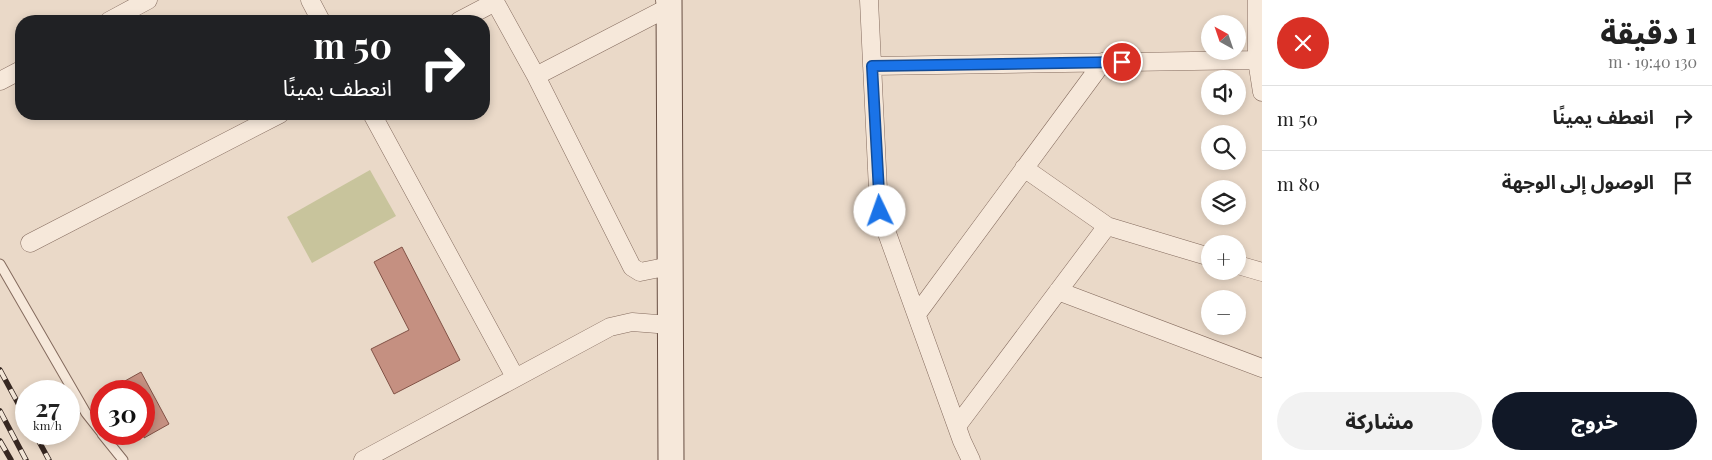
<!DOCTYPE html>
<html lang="ar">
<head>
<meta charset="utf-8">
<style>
	:root { --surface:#fff; --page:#f2f2f2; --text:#222; --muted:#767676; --line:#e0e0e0; --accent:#111827 }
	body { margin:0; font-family:"Playfair Display","Noto Sans Arabic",serif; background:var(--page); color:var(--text); direction:rtl; height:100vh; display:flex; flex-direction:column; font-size:19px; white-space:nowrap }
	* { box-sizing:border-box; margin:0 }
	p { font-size:16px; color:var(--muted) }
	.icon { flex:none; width:28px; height:28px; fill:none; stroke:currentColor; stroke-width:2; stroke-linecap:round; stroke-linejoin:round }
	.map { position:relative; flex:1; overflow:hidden; direction:ltr }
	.sheet { display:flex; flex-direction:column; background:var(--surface); width:450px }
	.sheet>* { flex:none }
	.guide { position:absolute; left:15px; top:15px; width:475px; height:105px; border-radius:20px; box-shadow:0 2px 8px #0003; direction:rtl; background:#202124; color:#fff; overflow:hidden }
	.needle { width:32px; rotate:320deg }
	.tools { position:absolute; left:1201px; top:15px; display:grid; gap:10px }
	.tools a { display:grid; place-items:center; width:45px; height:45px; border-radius:50%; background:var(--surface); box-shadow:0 2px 8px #0003; font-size:25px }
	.speed { position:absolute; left:15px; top:380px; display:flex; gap:10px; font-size:25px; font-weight:700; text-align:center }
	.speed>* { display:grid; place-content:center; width:65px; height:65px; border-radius:50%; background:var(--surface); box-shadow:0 2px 8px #0003; line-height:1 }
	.speed small { font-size:12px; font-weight:400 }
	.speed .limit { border:8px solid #d22; background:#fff; color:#111 }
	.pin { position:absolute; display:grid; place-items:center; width:42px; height:42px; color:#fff; margin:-21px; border:2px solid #fff; border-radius:50%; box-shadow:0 1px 5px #0007 }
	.me { position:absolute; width:55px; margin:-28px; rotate:357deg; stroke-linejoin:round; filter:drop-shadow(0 0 4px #0008) }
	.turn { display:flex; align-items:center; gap:18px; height:105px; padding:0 15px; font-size:22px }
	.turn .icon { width:65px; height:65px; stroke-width:2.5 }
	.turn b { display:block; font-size:35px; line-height:42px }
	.round { display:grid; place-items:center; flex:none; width:52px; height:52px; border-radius:26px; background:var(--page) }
	.overview { display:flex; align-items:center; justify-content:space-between; height:85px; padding:0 15px }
	h1 { font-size:30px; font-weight:800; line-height:38px }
	.cta { display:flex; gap:10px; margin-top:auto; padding:10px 15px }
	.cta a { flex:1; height:58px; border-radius:30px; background:var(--accent); color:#fff; font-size:20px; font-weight:800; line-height:58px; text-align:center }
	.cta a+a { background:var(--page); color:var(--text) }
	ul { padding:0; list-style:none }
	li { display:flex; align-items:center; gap:15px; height:65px; padding:0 15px; border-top:1px solid var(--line) }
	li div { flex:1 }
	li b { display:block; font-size:19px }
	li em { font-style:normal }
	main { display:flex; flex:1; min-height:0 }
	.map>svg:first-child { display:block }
</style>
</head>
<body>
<main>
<section class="sheet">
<div class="overview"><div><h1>1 دقيقة</h1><p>130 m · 19:40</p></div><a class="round" style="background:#d93025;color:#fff"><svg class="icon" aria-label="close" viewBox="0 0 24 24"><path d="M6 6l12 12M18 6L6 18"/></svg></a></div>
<ul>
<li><svg class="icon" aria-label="right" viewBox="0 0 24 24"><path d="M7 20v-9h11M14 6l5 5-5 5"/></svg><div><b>انعطف يمينًا</b></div><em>50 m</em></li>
<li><svg class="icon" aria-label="arrive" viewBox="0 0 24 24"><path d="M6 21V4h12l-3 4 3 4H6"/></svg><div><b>الوصول إلى الوجهة</b></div><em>80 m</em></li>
</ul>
<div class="cta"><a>خروج</a><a>مشاركة</a></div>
</section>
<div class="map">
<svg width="1262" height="460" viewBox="0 0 1262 460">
	<rect width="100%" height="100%" fill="#ead9c8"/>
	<path fill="#c8c49c" d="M370,170L396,216L312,263L287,217Z"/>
	<path fill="#c59081" stroke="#815246" d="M402,247L460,360L394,394L371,349L409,330L374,262Z
		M141,372L169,424L144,438V391H107Z"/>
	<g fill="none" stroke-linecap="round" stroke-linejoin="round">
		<g stroke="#846b5e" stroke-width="11">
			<path id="lane" d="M0,264L86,413L101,432
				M102,434L123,460"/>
		</g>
		<g stroke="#846b5e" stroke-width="19">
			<path id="street" d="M310,0L321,21
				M494,0L536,76L632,267L640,272L670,266
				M869,0L879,211L962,441L971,460
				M1257,0V60L1262,92
				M109,21L148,0
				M459,21L495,2
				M872,66L1257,60
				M536,76L669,7L665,0
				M0,81L21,70
				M372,114L515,377
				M1024,168L1107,226L1210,257
				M30,243L280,114
				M1238,265L1262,272
				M1058,291L1262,368
				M917,314L1103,62
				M957,426L1107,226
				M363,460L610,327L632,322L670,325"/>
		</g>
		<g stroke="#664d41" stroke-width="27">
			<path id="secondary" d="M669,0L671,460"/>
		</g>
		<use href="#lane" stroke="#f6e8da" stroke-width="9"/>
		<use href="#street" stroke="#f6e8da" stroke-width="18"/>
		<use href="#secondary" stroke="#f6e8da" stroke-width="25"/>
		<g stroke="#362721" stroke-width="5.5">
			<path id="rail" d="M0,370L26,418
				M0,411L26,460
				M35,434L49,460
				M0,441L11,460"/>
		</g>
		<use href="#rail" stroke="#f2e5d6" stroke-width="4" stroke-dasharray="11" stroke-linecap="butt"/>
	</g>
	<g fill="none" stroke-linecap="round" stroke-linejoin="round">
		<g stroke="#114b97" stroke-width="12">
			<path id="route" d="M880,211L872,66L1122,62"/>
		</g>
		<use href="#route" stroke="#1a73e8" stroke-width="9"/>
	</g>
</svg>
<div class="tools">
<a><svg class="needle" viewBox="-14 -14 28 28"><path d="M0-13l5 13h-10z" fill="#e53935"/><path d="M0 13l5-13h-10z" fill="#767676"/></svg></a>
<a><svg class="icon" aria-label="sound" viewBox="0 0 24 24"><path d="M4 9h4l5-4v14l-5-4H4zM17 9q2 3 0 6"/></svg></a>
<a><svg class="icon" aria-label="search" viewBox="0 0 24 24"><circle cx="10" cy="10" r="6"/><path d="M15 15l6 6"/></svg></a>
<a><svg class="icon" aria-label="layers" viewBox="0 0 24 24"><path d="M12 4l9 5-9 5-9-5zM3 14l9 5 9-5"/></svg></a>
<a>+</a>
<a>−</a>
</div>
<div class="speed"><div>27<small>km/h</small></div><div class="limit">30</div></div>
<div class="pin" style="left:1122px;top:62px;background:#d93025"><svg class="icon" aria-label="arrive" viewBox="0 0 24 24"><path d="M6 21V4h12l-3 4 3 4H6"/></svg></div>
<svg class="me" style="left:880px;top:211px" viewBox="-20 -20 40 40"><circle r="19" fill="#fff"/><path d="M0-13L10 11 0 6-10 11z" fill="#1a73e8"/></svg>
<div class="guide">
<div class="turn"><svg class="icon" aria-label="right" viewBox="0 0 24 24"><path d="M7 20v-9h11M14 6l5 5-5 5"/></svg><div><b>50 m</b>انعطف يمينًا</div></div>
</div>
</div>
</main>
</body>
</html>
